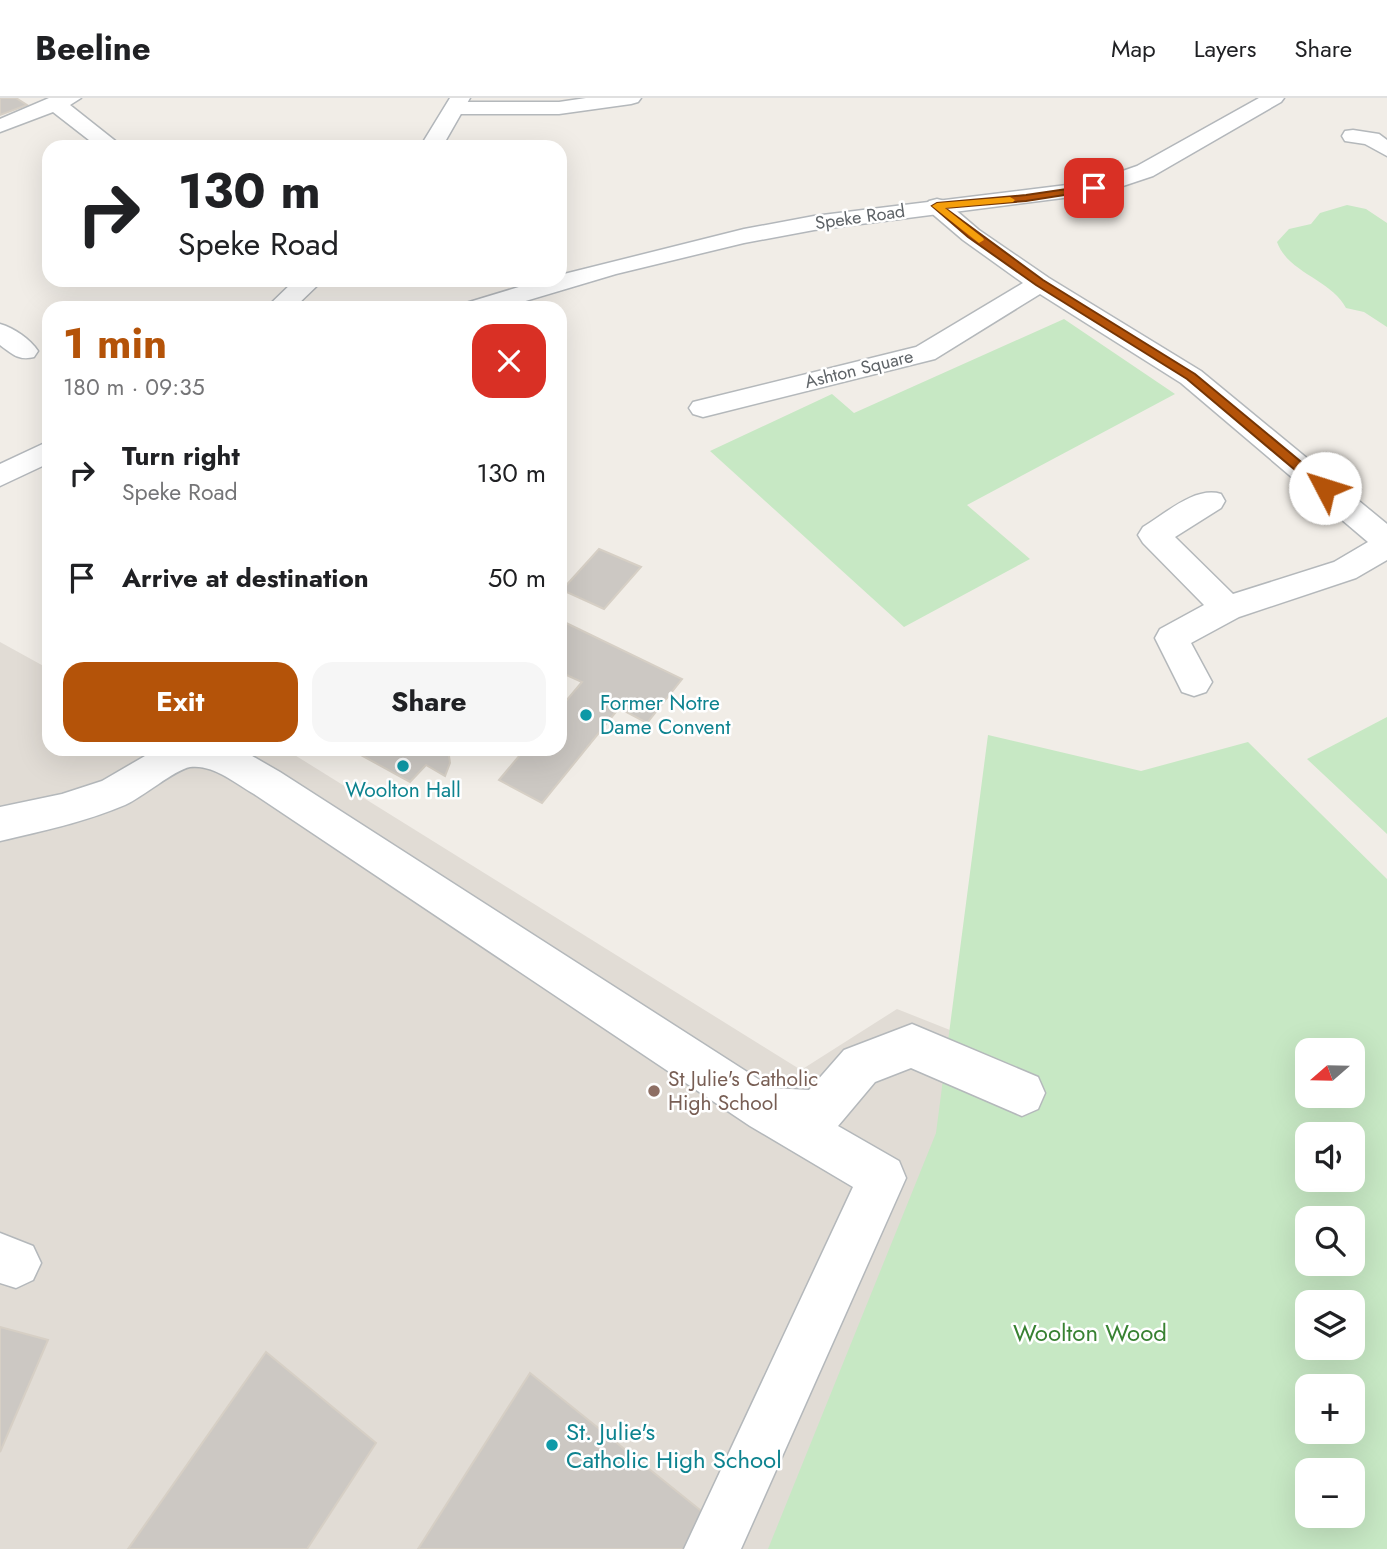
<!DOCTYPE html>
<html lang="en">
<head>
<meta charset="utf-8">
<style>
	:root { --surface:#fff; --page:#f6f6f6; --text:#202124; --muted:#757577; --line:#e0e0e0; --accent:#b45309 }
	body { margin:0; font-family:Jost,sans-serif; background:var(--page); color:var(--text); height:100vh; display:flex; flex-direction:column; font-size:26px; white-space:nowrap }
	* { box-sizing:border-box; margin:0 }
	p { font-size:23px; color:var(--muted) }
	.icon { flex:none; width:38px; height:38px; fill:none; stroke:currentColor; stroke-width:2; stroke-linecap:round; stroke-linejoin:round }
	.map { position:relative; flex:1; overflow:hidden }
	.drawer { position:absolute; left:42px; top:203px; width:525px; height:455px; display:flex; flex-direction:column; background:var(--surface); border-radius:21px; box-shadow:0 7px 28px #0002 }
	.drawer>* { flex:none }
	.hud { position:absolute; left:42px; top:42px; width:525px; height:147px; border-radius:21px; box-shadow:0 7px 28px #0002; background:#fff; color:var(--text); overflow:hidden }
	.needle { width:46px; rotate:250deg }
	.controls { position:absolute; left:1295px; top:940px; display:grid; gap:14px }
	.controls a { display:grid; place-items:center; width:70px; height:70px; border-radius:14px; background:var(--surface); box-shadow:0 7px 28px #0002; font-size:35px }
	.pin { position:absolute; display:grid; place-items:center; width:60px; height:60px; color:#fff; margin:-30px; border-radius:14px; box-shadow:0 4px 10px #0006 }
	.me { position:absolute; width:77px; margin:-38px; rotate:310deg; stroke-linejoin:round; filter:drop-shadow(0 0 5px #0008) }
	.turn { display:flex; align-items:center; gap:24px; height:147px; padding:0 21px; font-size:32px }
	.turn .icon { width:91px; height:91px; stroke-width:2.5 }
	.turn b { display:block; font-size:49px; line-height:60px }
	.round { display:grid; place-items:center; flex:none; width:74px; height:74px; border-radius:21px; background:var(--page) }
	.head { display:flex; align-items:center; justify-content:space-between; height:119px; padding:0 21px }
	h1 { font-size:42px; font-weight:700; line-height:52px; color:var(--accent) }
	.action { display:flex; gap:14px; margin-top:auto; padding:14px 21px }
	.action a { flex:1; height:80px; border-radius:21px; background:var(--accent); color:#fff; font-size:28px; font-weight:700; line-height:80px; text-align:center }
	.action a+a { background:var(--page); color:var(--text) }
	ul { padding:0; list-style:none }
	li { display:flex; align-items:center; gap:21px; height:105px; padding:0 21px }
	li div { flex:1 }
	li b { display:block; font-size:26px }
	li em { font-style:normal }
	header { display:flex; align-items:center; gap:42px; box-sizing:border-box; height:98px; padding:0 35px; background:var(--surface); border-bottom:2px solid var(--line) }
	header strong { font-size:33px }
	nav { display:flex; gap:38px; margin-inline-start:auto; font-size:24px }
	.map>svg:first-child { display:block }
</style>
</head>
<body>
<header>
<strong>Beeline</strong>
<nav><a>Map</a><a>Layers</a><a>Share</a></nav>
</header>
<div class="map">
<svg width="1387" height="1451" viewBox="0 0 1387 1451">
	<rect width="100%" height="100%" fill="#f1ede7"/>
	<path fill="#e1dcd5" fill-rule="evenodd" d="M0,544L49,571V651H285L801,972L897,911L1023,961L1307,998H1353L1387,1193L1008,1085L851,1451H0ZM1307,1036H1353V1082H1307ZM1307,1120H1353V1166H1307Z"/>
	<path fill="#c7e8c4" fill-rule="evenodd" d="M1347,107L1366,111L1387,125V229L1364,214L1346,210C1332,182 1288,175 1277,144L1289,131L1311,126L1320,115Z
		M1064,221L1175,296L967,407L1030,461L904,529L710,353L832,296L854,315Z
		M1387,619V736L1307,661Z
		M988,637L1141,673L1248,644L1387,781V1451H768L936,1035ZM1307,952H1353V998H1307ZM1307,1036H1353V1082H1307ZM1307,1120H1353V1166H1307ZM1307,1204H1353V1250H1307ZM1307,1288H1353V1334H1307ZM1307,1372H1353V1418H1307Z"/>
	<path fill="#ccc8c3" stroke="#d6cfc5" stroke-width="2" d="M0,0H16L27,7L0,17Z
		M599,451L641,469L604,511L562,492Z
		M560,522L682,581L647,625L619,610L542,705L499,682L525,651H560V610L582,584L560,574Z
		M350,651H448L450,665L445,678L426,667L410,684Z
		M0,1229L48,1242L0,1354Z
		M266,1254L376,1345L307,1451H128Z
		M530,1275L710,1420L695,1451H418Z"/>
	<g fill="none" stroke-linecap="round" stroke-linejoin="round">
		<g stroke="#b4b8bb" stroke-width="3">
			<path id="street" d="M49,0H81L70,7L123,49H98L53,14L0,34V21Z
				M586,0H641L638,4L631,6L559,16H456L449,14L446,10L449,6L456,4H559Z
				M1353,32L1379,36L1387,42V58L1365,46L1345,43L1342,38L1345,33Z
				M937,101L945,103L979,132L1049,180L1201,273L1387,426V462L1356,480L1239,519L1191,545L1212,584L1206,594L1194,598L1182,594L1155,540L1160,531L1204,507L1143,445L1138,437L1143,429C1165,416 1195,388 1221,396L1225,403L1221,410L1175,439L1233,496L1334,464L1368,444L1181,285L1040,196L935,261L703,319L693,316L689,310L693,304L916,249L1023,185L963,142L929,113L925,108L929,103Z
				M0,226C14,230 30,241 38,253L34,259C19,263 12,256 0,247Z
				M157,651H240L280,674L772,990L809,992L844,952L912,926L1038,979L1045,995L1038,1011L1022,1018L911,970L875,984L838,1028L899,1063L906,1080L741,1451H684L853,1089L750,1028L254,696C235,685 213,666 190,669C174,672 143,699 125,707C85,724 42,733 0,743V709L62,696L102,683Z
				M0,1135L33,1148L41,1165L33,1182L16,1190L0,1185Z"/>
		</g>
		<g stroke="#b3b7bb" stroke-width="3">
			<path id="secondary" d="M450,0H470L442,49H420Z
				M1259,0H1284L1281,4L1153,78L1102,95L814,132L744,145L616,176L502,210H462L466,205L542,182H560V177L744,131L814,118L1091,84L1137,68Z
				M295,182H323L294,210H266Z
				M49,343V365L0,388V366Z"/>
		</g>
		<use href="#street" fill="#fff" fill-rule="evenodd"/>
		<use href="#secondary" fill="#fff" fill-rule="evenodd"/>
	</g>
	<path fill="#b45309" stroke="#753606" stroke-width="2" d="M1094,87L1097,88V92L1026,103L945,110L1043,182L1195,276L1329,387V393H1320L1187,281L1036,187L968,139L932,108L937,105L1026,97Z"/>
	<path fill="#f59e0b" d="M1010,99L1015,102L1013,104L945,110L983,140L984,142L979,145L932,108L937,105Z"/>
	<g fill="#0f9aa8" stroke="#fff" stroke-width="2.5">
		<circle cx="586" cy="617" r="7"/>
		<circle cx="403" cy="668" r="7"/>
		<circle cx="552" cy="1347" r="7"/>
	</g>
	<circle fill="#8d6e63" stroke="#fff" stroke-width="2.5" cx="654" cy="993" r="7"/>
	<g text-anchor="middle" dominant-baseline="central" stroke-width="5" stroke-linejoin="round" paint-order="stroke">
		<g font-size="18" fill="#5e6367" stroke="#fff">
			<text transform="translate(860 119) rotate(-8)">Speke Road</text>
			<text transform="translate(859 271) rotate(-14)">Ashton Square</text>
		</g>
		<g font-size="21" fill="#0d838f" stroke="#fff" text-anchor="start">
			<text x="600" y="605">Former Notre<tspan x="600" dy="24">Dame Convent</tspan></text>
			<text x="403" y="692" text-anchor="middle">Woolton Hall</text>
		</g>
		<g font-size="21" fill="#785e54" stroke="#fff" text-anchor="start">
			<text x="668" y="981">St Julie's Catholic<tspan x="668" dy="24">High School</tspan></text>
		</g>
		<g font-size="24" fill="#388232" stroke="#fff">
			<text x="1090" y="1234">Woolton Wood</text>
		</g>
		<g font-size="24" fill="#0d838f" stroke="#fff" text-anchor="start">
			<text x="566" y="1333">St. Julie's<tspan x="566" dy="28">Catholic High School</tspan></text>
		</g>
	</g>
</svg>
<div class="controls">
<a><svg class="needle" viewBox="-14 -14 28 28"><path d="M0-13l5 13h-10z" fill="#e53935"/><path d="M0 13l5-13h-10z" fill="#757577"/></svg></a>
<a><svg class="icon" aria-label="sound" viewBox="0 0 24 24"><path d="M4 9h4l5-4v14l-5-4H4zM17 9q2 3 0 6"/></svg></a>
<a><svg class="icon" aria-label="search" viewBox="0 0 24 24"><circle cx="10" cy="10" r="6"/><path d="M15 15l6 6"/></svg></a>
<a><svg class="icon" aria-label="layers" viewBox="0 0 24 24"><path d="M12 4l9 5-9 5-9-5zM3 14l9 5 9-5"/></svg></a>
<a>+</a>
<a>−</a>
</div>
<div class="pin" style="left:1094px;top:90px;background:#d93025"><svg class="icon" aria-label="arrive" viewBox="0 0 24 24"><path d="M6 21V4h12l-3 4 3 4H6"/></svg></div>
<svg class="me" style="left:1325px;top:390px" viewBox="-20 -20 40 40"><circle r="19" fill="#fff"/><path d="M0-13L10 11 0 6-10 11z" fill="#b45309"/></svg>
<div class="hud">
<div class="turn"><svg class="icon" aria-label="right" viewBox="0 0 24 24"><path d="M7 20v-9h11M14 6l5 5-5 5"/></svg><div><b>130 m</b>Speke Road</div></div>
</div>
<section class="drawer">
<div class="head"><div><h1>1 min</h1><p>180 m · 09:35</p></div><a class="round" style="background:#d93025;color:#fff"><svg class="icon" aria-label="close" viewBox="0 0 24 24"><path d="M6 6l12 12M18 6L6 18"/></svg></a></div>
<ul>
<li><svg class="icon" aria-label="right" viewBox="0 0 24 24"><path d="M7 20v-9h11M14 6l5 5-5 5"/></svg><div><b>Turn right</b><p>Speke Road</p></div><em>130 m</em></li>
<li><svg class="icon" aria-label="arrive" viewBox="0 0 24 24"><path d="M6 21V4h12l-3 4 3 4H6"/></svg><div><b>Arrive at destination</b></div><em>50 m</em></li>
</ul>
<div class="action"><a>Exit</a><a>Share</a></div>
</section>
</div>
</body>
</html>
